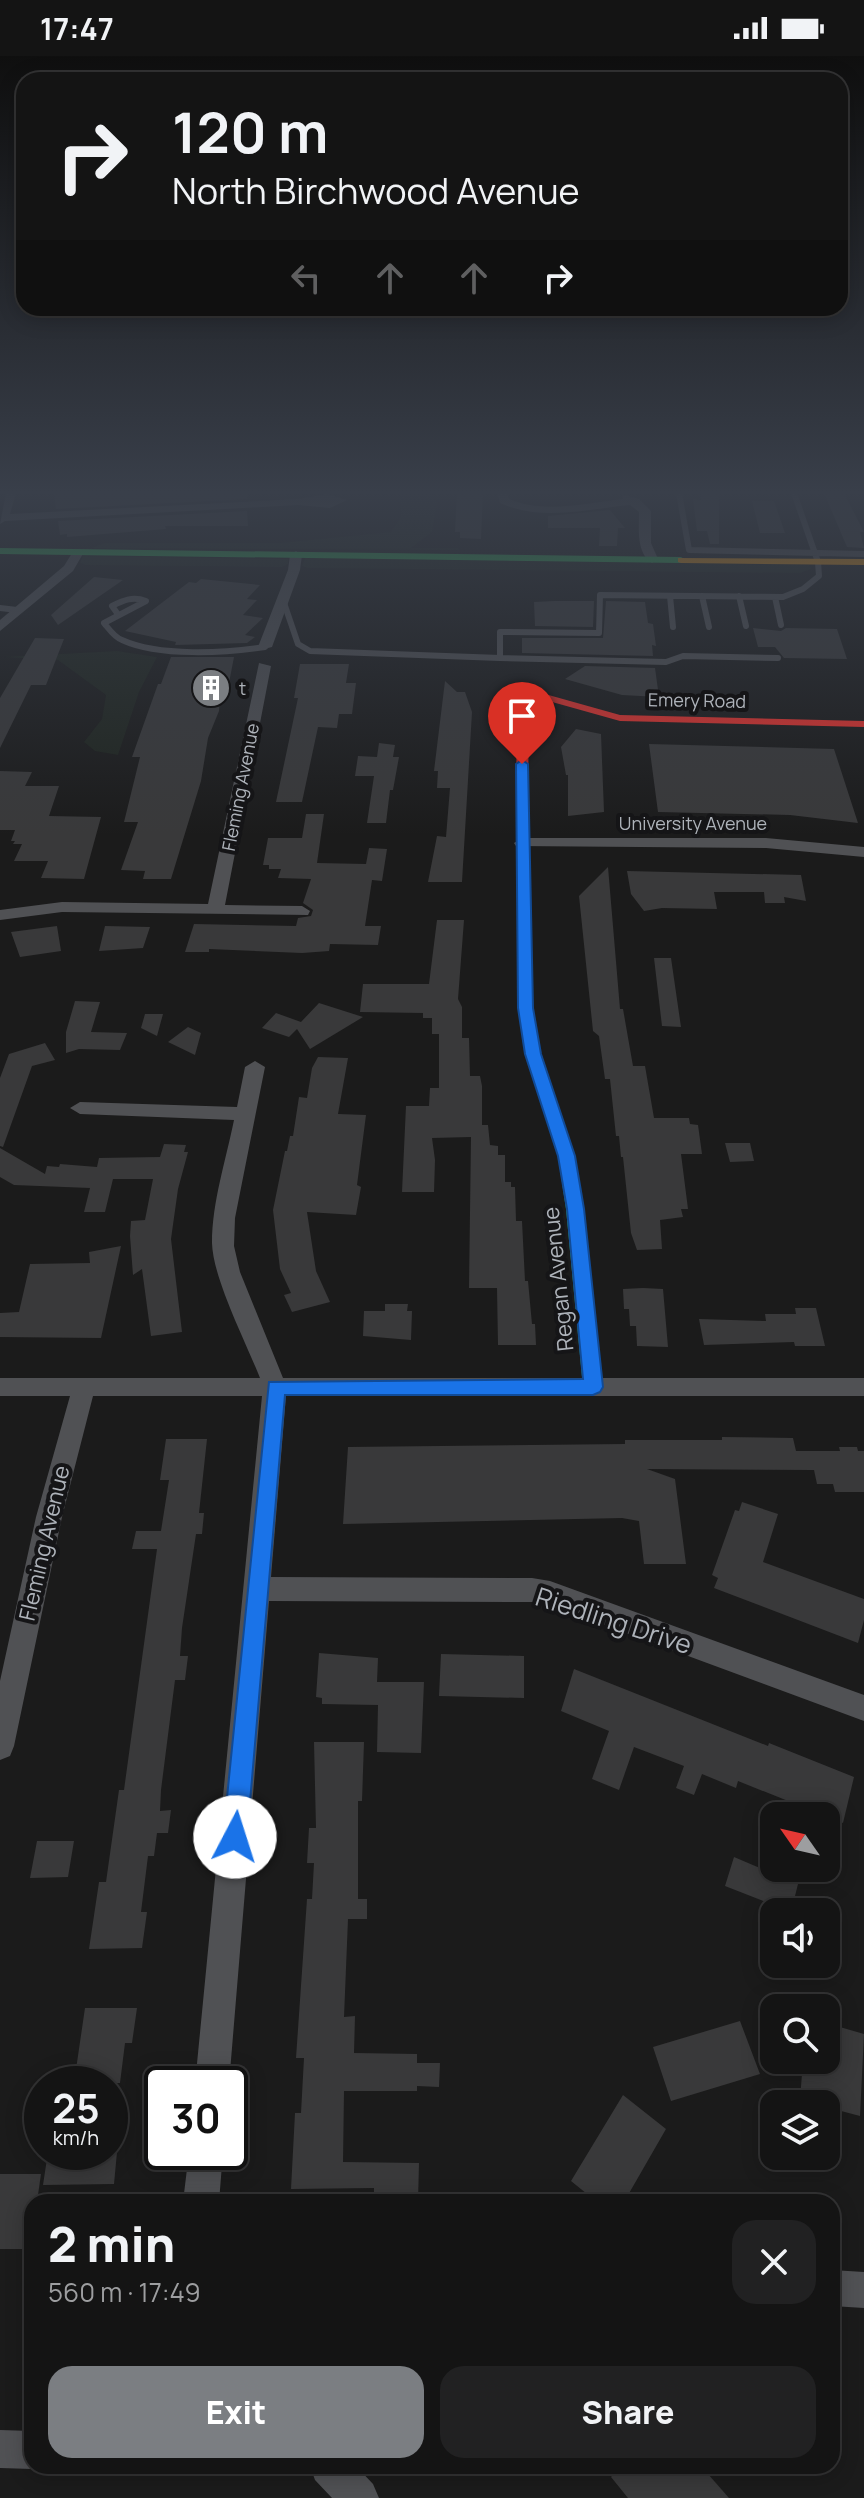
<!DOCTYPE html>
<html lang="en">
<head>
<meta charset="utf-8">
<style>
	:root { --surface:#141414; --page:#212122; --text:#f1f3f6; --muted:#9d9ea0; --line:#333334; --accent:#7b7e82 }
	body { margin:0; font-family:Manrope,sans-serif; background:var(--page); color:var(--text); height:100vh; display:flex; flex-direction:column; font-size:30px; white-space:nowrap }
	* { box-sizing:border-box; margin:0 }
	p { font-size:26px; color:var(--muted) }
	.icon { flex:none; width:44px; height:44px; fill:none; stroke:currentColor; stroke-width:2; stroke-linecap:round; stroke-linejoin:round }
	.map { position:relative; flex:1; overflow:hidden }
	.sheet { position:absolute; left:24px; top:2138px; width:816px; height:280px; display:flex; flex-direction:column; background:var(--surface); border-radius:24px; box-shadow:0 4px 20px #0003,0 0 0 2px var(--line) }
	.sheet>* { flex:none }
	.top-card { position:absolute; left:16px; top:16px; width:832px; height:244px; border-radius:24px; box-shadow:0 4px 20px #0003,0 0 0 2px var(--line); background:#141414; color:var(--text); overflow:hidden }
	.needle { width:52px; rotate:304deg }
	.tools { position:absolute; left:760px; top:1746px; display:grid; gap:16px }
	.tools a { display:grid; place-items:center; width:80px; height:80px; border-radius:16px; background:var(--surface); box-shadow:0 4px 20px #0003,0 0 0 2px var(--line); font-size:40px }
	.speed { position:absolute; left:24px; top:2010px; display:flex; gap:16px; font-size:40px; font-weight:700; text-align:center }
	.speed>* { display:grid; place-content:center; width:104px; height:104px; border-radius:50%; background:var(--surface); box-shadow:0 4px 20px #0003,0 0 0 2px var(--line); line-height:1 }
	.speed small { font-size:20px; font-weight:400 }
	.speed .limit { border:4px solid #111; border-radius:12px; background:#fff; color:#111 }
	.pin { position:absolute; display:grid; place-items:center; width:68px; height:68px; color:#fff; margin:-82px -34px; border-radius:50% 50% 50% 0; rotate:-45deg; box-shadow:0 0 8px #0007 }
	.pin .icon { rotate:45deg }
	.me { position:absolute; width:88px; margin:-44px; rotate:5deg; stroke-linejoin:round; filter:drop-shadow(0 0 6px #0008) }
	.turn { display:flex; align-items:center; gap:28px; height:168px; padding:0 24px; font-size:36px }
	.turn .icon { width:104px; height:104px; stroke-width:2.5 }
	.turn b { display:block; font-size:56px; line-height:68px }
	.lanes { display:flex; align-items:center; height:76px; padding:0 24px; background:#0003; justify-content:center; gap:40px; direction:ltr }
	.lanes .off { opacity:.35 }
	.round { display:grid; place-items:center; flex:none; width:84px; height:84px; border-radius:24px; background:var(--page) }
	.overview { display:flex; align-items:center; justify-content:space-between; height:136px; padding:0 24px }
	h1 { font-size:48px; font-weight:800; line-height:60px }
	.button { display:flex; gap:16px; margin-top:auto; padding:16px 24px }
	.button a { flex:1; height:92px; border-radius:24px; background:var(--accent); color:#fff; font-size:32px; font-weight:800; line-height:92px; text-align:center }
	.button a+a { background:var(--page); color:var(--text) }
	.status { display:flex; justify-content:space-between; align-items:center; height:56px; padding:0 40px; background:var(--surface); direction:ltr }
	.status svg { height:22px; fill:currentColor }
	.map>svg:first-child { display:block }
</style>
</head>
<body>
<div class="status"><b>17:47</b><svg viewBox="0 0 49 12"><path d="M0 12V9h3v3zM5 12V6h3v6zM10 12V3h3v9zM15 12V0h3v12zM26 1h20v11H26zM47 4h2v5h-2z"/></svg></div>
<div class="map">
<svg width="864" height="2442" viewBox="0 0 864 2442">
	<rect width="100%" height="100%" fill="#1b1b1b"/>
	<path fill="#1f251f" d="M400,437H431L437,448L432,476L411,492H458L459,494L91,492L105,487H280L391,476L401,461Z
		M83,500L288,503V508L282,511L85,509L80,507Z
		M305,502L809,509L811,513L800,517L308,512L302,510Z
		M117,595L157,601L139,636L118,699L95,695L84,686L102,663L106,639L58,604L4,601Z"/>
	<path fill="#39393a" d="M54,437H247V443L56,453Z
		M457,437H483L481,483L460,482V476H455Z
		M700,437H719V488H710L707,475H697L693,443L701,444Z
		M824,437H844L864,476H860L864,492L847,491Z
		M752,445H774L785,477H760Z
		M610,454L625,472H618L617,490H599L600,472H548V460Z
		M247,455L248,470H165L166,473L67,481V478L60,479L58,465Z
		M94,521L123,524L58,569L51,559Z
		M201,523L260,529L247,543L257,544L243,559L263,562L245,579L255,581L247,587L175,589L176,586L125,575L189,526L196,527Z
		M554,545H594L593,571L535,570L534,546Z
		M606,545L645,546L648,567L653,568L656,590L652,589L653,600L522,597V582H603Z
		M753,572L781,575L786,572L837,573L847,603L784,602L775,591H758Z
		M35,582L64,583L46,629H31L0,692V642Z
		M171,601H234L229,627H221L219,655L208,682L201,725L171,823H143L145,815L121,814L138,766H124L140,701H132L158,628H161Z
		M300,608H349L346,627H356L352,658H339L337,672L318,671L302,746H276L298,642H294Z
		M585,610L655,612L659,641L622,639L565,623Z
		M445,625L457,636H465L472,656L462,826H428L437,780L446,781L450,732H437L438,715H434Z
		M576,673L601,678L604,756L568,760V719H566L561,691Z
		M379,687L395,689L393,701H399L393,734H390L386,767H367L374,720H355L358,700L377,701Z
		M649,688L834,693L858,767L790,759L658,756Z
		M0,715L32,716L25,730H59L49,760L101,761L84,823L41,822L48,805H14L22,788H13L15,785H11L15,774H0Z
		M306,758H324L317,807L366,808L369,792L387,793L382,825L372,824L365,870H381L378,889L330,888L329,895L302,897L209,893V896H185L194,868L296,870L298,862L311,860L313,854L303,847L311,823L278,822L281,813H269V809H263L268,782H302Z
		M608,811L620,953H623L633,1010H645L654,1062H689L690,1068L698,1069L702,1098H681L688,1153H681L683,1161L660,1164L662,1193L637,1194L631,1177L623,1101H621L619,1080H616L610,1023H605L599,980L593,975L579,840Z
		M627,815L801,819L806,845L784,841L785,847H765L764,836H714L717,853L662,852L644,855L631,838Z
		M437,864H464L458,943L462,951V982H469L470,1020H480L482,1030V1069H488L490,1089L498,1090V1099H505V1126H511V1131H515L516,1165H522L525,1225H528L532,1268H535L536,1289H498L497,1232H469L471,1081L432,1082L435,1104L434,1136H402L406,1050H429L430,1032H439V978H432V962H423V957L360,956L363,928H429Z
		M57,870L61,895L20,901L11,876Z
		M105,870L150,871L143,892L99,895Z
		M654,902H671L681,971L662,970Z
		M75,945L100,946L91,976L127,977L120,994L79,993L66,997V976Z
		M319,947L363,961L310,993L297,973L289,981L262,972L276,957L301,966Z
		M145,958H163L157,980L141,972Z
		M188,971L201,977L195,999L168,986Z
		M45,987L55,1004L32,1010L3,1091L0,1090V1022L9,998Z
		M318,1001L348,1002L338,1058L366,1059L357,1129L361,1131L356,1159L307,1156L316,1215L330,1246L292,1256L284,1239L291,1237L280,1213L273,1154L285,1095H287L290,1080H293L299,1041L307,1042L312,1012Z
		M725,1087H750L754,1105L730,1106Z
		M164,1088L186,1089L184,1096H188L178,1133L171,1183L182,1276L151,1280L142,1213L133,1219L130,1180L131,1165L145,1164L153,1123H113L105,1156H84L90,1132L14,1129L0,1121V1092L45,1118L47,1110L59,1111L60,1108L97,1111L99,1102L160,1101Z
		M121,1190L101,1282L0,1281V1257L19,1256L30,1208L90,1207L89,1196Z
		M643,1232L663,1233L668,1291L637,1290L636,1270H630L629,1253H624L623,1233Z
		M385,1248H408L407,1255H412L411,1284L363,1280L364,1255H385Z
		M795,1252H816L825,1290H795L794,1286L704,1289L699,1263L766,1265L765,1258H796Z
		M722,1381L793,1382L796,1395H840L839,1391H857L858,1395H864V1436H835L833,1428H817L814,1414L647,1413L675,1423L686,1508H644L639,1465L622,1462L343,1468L348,1391L625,1388V1384H722Z
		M166,1383H207L199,1457H204L202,1478H196L182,1572L180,1600H188L185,1624H175L161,1734L160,1755L171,1754L168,1777H157L154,1800H148L141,1856H147L142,1892L89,1893L99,1826H106L119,1734H124L157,1493H132L136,1475H161L169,1424H160Z
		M742,1446L778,1458L763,1506L864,1543V1564L858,1587L714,1532L718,1522L712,1519L735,1454L739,1455Z
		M319,1597L378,1602L377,1626H424L421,1697L377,1696L378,1649L322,1648V1642L316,1641Z
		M441,1598L524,1600V1642L439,1640Z
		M574,1613L768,1690L769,1687L854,1721L843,1767L738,1725L736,1732L702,1718L694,1739L676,1732L684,1710L634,1691L619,1734L592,1723L609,1675L561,1655Z
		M314,1686H364L362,1745H358V1843H367V1863H348L344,1961L355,1960L354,1997L417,1998V2007H440L439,2031L417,2030V2035H344L343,2106L419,2107L418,2146H374V2132L291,2133L295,2057H301L304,2002H296L307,1843H312L314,1807H307L309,1772H316Z
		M37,1785H74L68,1821L30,1822Z
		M734,1801L798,1828L791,1856L725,1830Z
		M85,1952H137L132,1987H125L120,2027H74Z
		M740,1965L760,2018L671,2045L653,1991Z
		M826,1967L864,1978L860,2060L826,2051V2048L800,2044L803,2004H826Z
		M623,2039L666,2073L624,2146H597L571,2125Z
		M48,2096H117L114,2128L43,2129Z
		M0,2118H41L37,2146H32L27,2193H0Z
		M621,2410H701L729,2442H628L611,2421Z"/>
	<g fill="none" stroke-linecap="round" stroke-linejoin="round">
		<path stroke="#505154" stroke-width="6" d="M679,437L689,494L864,498
			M670,540L673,571
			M702,540L709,571
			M739,540L746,570
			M282,541L298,588L310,595L500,602V576L599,577L600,539L783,541L803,533L819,520L818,506L794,437
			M775,541L781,569
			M0,552L17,554
			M117,557L112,550C124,544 133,540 146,545L104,567C109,573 114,581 122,584C159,601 225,597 265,591
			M500,602L666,606L683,600L778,602"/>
		<path fill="#505154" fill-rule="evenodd" d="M6,437H16L10,458L298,443L327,438L347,444L330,452L298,449L5,465L0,468Z
			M497,437H507L509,443C544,458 586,447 623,443L622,438L639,443L651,455V487L658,503L652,507C636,497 639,473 639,456L630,449C587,453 542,466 500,447Z
			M74,494L84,496L73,515L0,575V564L64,510Z
			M296,495L302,499L300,514L272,591L260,594L258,591L288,514L290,499Z
			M259,607L271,610L225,849L302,850L310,855L308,859L62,856L0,864V854L62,846L208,848Z
			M522,782H766L864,791V801L766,792L516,790L514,787Z
			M255,1005L265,1011L235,1162L234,1190L240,1216L283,1322H864V1340H286L271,1521L532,1522L550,1525L864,1639V1665L550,1549L532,1546L269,1545L229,2028H195L262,1340H93L62,1461L14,1690L10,1700L0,1704V1625L36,1461L70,1340H0V1322H260C246,1286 213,1223 212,1187C212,1146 226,1104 234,1064L80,1058L70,1052L80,1046L237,1051L245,1011Z
			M189,2096H223L219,2146H183Z
			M832,2214L864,2216V2252L832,2250Z
			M0,2374L32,2375V2410H40L32,2413L0,2412Z
			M310,2410H356L373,2428L379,2442H332L315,2424Z"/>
		<path fill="#30b455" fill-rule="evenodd" d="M0,492L681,501L686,504L681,507L0,498Z
			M522,740L528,744L532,952L541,998L574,1100L584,1153L603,1331L600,1336H586L583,1331L566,1153L558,1100L525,998L518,952L516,744Z"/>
		<path fill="#ff9f0a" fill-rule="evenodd" d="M678,502L864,503V509L681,507L678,506Z"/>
		<path fill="#e5322d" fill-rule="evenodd" d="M545,638L620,659L864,665V671L620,665L545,644L529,649L528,744L522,748L516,744L517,648L528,640Z"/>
	</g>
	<linearGradient id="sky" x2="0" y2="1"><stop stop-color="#0f0f0f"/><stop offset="0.56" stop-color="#393f4a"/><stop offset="1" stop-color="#393f4a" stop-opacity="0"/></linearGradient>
	<rect width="864" height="779" fill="url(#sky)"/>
	<path fill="#1a73e8" stroke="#114b97" stroke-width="2" d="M522,704L528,708L533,952L541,998L575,1100L584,1153L603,1331L600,1336L593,1339H285L247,1781L244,1789L235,1793L226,1789L223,1781L269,1326L583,1323L567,1153L558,1100L525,998L518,952L516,708Z"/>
	<defs>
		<g id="building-disc" transform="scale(2)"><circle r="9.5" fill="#7b7e82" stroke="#151517"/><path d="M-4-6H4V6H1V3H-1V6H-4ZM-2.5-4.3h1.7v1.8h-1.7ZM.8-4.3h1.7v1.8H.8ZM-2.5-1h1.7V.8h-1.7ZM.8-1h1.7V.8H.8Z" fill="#fff"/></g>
	</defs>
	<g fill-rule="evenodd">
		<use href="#building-disc" x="211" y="632"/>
	</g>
	<g text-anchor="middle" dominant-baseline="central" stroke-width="8" stroke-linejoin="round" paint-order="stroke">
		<g font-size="18" fill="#aeb3ba" stroke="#151517" text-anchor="start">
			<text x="239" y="632">t</text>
		</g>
		<g font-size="18" fill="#aeb3ba" stroke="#151517">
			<text transform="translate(697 644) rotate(1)">Emery Road</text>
			<text transform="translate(240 731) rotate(-79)">Fleming Avenue</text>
			<text x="693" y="767">University Avenue</text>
		</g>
		<g font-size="22" fill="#aeb3ba" stroke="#151517">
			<text transform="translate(558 1223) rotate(-96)">Regan Avenue</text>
			<text transform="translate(44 1487) rotate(-77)">Fleming Avenue</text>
		</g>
		<g font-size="26" fill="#aeb3ba" stroke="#151517">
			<text transform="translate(614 1564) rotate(18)">Riedling Drive</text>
		</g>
	</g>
</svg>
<div class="tools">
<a><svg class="needle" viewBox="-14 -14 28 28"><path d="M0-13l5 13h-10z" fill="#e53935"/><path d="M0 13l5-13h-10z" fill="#9d9ea0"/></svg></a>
<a><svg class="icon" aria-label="sound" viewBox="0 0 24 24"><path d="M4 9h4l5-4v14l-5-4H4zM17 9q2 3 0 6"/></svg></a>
<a><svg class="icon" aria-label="search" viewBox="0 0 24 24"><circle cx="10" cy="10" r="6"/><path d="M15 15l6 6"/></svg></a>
<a><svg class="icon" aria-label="layers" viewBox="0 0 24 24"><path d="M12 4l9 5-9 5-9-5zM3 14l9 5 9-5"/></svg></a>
</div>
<div class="speed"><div>25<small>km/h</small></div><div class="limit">30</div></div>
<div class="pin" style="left:522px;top:708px;background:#d93025"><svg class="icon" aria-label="arrive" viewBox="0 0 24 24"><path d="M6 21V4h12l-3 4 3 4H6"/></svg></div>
<svg class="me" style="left:235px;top:1781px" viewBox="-20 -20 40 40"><circle r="19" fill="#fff"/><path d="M0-13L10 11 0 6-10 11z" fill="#1a73e8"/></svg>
<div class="top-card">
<div class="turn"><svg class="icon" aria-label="right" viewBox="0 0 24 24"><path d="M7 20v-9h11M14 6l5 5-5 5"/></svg><div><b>120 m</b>North Birchwood Avenue</div></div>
<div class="lanes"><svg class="icon off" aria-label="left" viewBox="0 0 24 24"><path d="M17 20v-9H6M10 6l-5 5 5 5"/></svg><svg class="icon off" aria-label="ahead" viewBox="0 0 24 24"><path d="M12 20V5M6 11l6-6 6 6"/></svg><svg class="icon off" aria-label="ahead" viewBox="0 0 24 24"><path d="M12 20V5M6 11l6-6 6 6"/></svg><svg class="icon" aria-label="right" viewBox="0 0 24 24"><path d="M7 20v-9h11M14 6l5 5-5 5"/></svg></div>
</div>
<section class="sheet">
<div class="overview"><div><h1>2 min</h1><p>560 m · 17:49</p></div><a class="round"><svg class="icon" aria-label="close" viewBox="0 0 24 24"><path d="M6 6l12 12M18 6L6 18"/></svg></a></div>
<div class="button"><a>Exit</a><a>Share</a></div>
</section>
</div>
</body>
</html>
